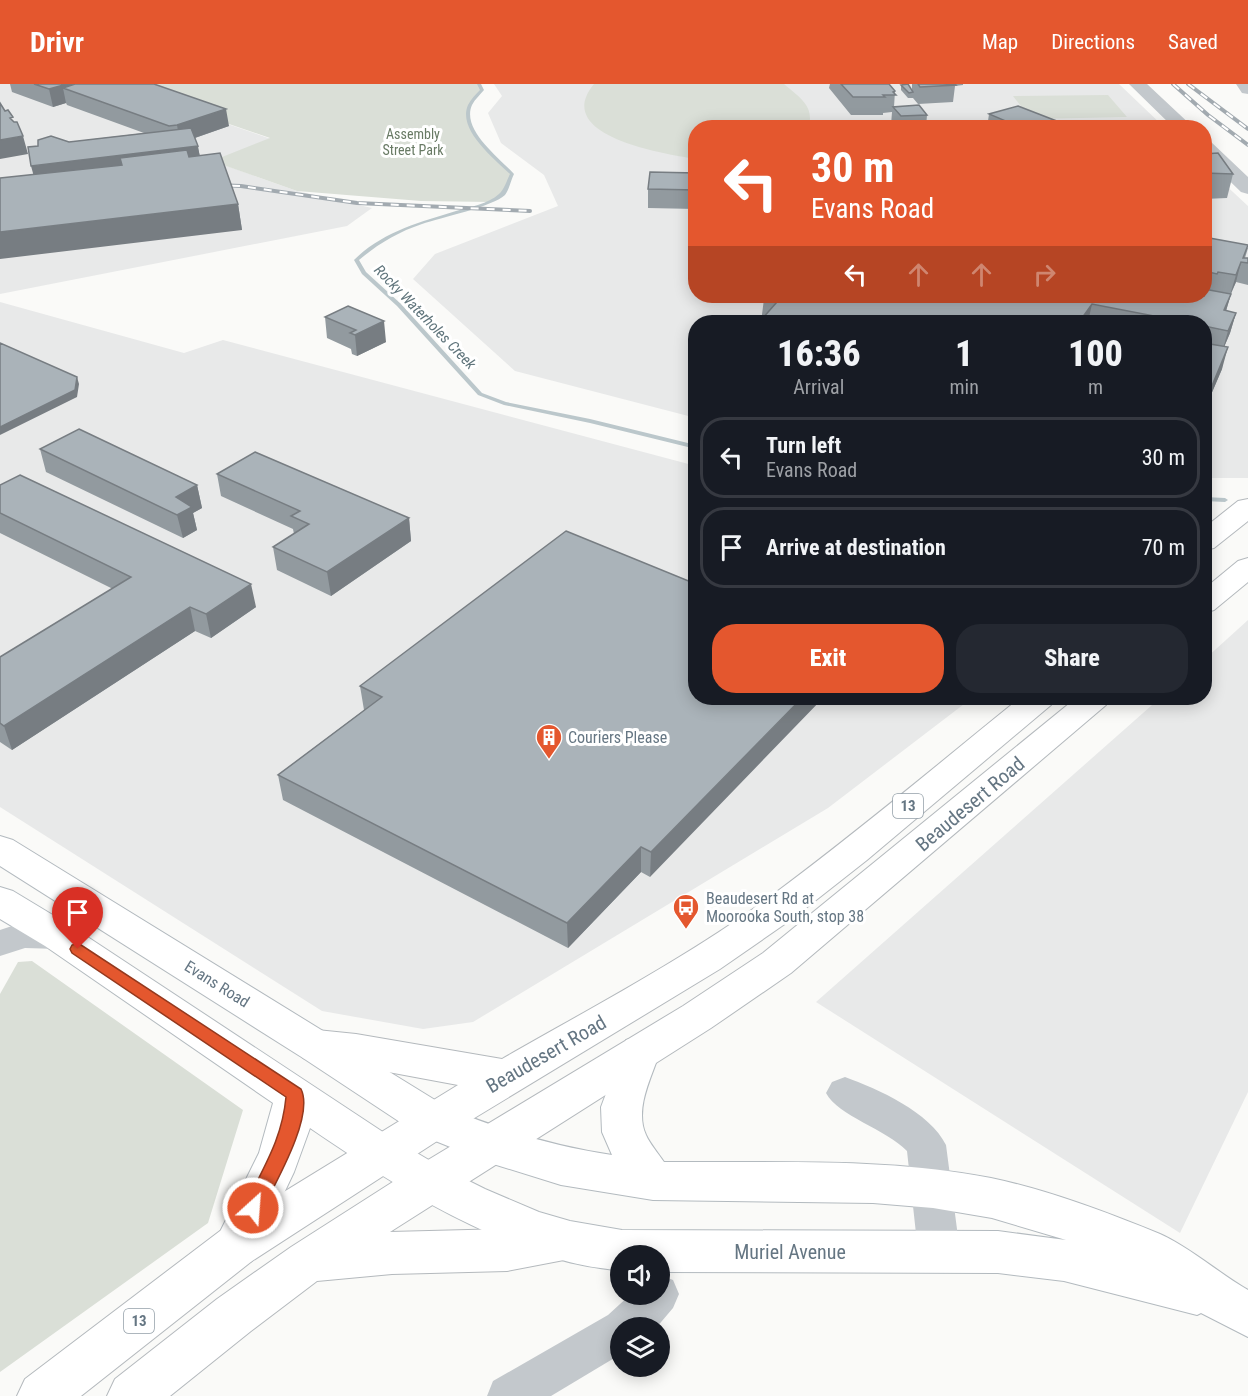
<!DOCTYPE html>
<html lang="en">
<head>
<meta charset="utf-8">
<style>
	:root { --surface:#171b24; --page:#242831; --text:#f1f3f6; --muted:#9ea1a6; --line:#363941; --accent:#e4572e }
	body { margin:0; font-family:"Roboto Condensed",sans-serif; background:var(--page); color:var(--text); height:100vh; display:flex; flex-direction:column; font-size:22px; white-space:nowrap }
	* { box-sizing:border-box; margin:0 }
	p { font-size:20px; color:var(--muted) }
	.icon { flex:none; width:33px; height:33px; fill:none; stroke:currentColor; stroke-width:2; stroke-linecap:round; stroke-linejoin:round }
	.map { position:relative; flex:1; overflow:hidden }
	.side { position:absolute; left:688px; top:231px; width:524px; height:390px; display:flex; flex-direction:column; background:var(--surface); border-radius:24px; box-shadow:0 3px 15px #0003 }
	.side>* { flex:none }
	.top-card { position:absolute; left:688px; top:36px; width:524px; height:183px; border-radius:24px; box-shadow:0 3px 15px #0003; background:#e4572e; color:#fff; overflow:hidden }
	.controls { position:absolute; left:610px; top:1161px; display:grid; gap:12px }
	.controls a { display:grid; place-items:center; width:60px; height:60px; border-radius:50%; background:var(--surface); box-shadow:0 3px 15px #0003; font-size:30px }
	.pin { position:absolute; display:grid; place-items:center; width:51px; height:51px; color:#fff; margin:-62px -26px; border-radius:50% 50% 50% 0; rotate:-45deg; box-shadow:0 0 6px #0007 }
	.pin .icon { rotate:45deg }
	.me { position:absolute; width:66px; margin:-33px; rotate:26deg; stroke-linejoin:round; filter:drop-shadow(0 0 4px #0008) }
	.turn { display:flex; align-items:center; gap:21px; height:126px; padding:0 24px; font-size:27px }
	.turn .icon { width:78px; height:78px; stroke-width:2.5 }
	.turn b { display:block; font-size:42px; line-height:51px }
	.lanes { display:flex; align-items:center; height:57px; padding:0 24px; background:#0003; justify-content:center; gap:30px; direction:ltr }
	.lanes .off { opacity:.35 }
	.eta { display:flex; justify-content:space-evenly; align-items:center; height:102px; text-align:center }
	.eta b { font-size:36px; font-weight:800; line-height:42px }
	.primary-button { display:flex; gap:12px; margin-top:auto; padding:12px 24px }
	.primary-button a { flex:1; height:69px; border-radius:24px; background:var(--accent); color:#fff; font-size:24px; font-weight:800; line-height:69px; text-align:center }
	.primary-button a+a { background:var(--page); color:var(--text) }
	ul { padding:0; list-style:none }
	li { display:flex; align-items:center; gap:18px; height:81px; margin:0 12px 9px; padding:0 12px; border:3px solid var(--line); border-radius:24px }
	li div { flex:1 }
	li b { display:block; font-size:22px }
	li em { font-style:normal }
	header { display:flex; align-items:center; gap:36px; box-sizing:border-box; height:84px; padding:0 30px; background:var(--accent); color:#fff }
	header strong { font-size:28px }
	nav { display:flex; gap:33px; margin-inline-start:auto; font-size:21px }
	.map>svg:first-child { display:block }
</style>
</head>
<body>
<header>
<strong>Drivr</strong>
<nav><a>Map</a><a>Directions</a><a>Saved</a></nav>
</header>
<div class="map">
<svg width="1248" height="1312" viewBox="0 0 1248 1312">
	<rect width="100%" height="100%" fill="#fafaf8"/>
	<path fill="#e8e9e9" d="M0,0H112L271,55L213,77L297,107L372,124L347,142L0,210Z
		M494,0H1119L1164,43L696,44V212H1204L1205,82L1248,122V394H1205L1204,238H696V334L515,287L413,195L435,170L558,122L544,91L501,59L488,29L502,12Z
		M0,218L184,269L223,256L696,382V614H972L828,724L473,938L423,945L322,927L0,723Z
		M1248,536V1008L1180,1149L816,918L1160,614H1204L1205,575Z"/>
	<path fill="#dadfd7" d="M112,0H479L482,6C478,11 470,18 469,25C465,51 496,74 512,90L503,110L490,118L421,117L297,107L212,77L270,54Z
		M594,0H784C800,14 814,21 809,43L696,44V75C663,70 551,52 594,0Z
		M1108,11L1127,33L1031,35L1013,12Z
		M32,877L243,1026L208,1139L0,1288V910L18,878Z"/>
	<g fill="none" stroke-linecap="round" stroke-linejoin="round">
		<path fill="#bbc7cb" fill-rule="evenodd" d="M477,0H481L484,6C480,11 475,15 472,21C461,46 500,74 514,90C511,96 509,106 505,111C494,122 440,134 422,140C398,148 378,160 359,176L366,188L401,220L482,309L506,318L590,335L696,361V365L590,339L504,321L478,311L397,222L362,190L354,176C382,148 420,138 456,127C470,123 488,120 499,110C504,106 507,96 510,90C495,75 457,46 468,21C471,15 476,10 480,6Z
			M1204,413L1225,414L1228,416L1225,418L1204,417Z"/>
		<g stroke="#b3babf" stroke-width="2">
			<path id="secondary" d="M0,752L13,756L448,1024C503,1047 553,1062 612,1071L602,1048L601,1023L626,956L640,952L654,956L660,968C652,992 634,1025 646,1051C650,1060 658,1069 664,1078C773,1079 884,1073 991,1094C1048,1106 1106,1128 1160,1150C1188,1162 1220,1190 1248,1206V1253L1201,1229L1197,1231L1064,1197L998,1189L660,1188V1172H621V1187C601,1184 581,1182 562,1176C469,1149 389,1098 310,1044L294,1088L252,1177L236,1183L220,1177L213,1162L259,1069L273,1019L45,862L0,835V803L13,807L71,842L395,1056L439,1082L485,1105L539,1128L570,1137L622,1146L998,1147L1066,1156L992,1134L933,1124L873,1119L653,1116L561,1101L490,1079L418,1050L303,974L0,782Z"/>
		</g>
		<g stroke="#b4b9bd" stroke-width="2">
			<path id="trunk" d="M1248,415V437L1214,464L1204,466V444L1238,417Z
				M1248,474V498L1214,526L1204,529V505L1238,477Z
				M1020,614H1056L1051,621L867,776L792,835L720,885L448,1050L252,1177L81,1312H17L25,1295L220,1147L458,1001L356,982L317,978L303,974L297,962L303,950L317,946L356,950L502,975C591,924 684,875 767,815C854,751 937,681 1020,614Z
				M1076,614H1111L1106,621L791,889L711,944L390,1148L507,1145L564,1136L580,1142L587,1156L580,1170L564,1176L507,1187L392,1190L317,1197L251,1247L170,1312H107L115,1295L217,1215L291,1163L413,1085L683,922L763,869Z"/>
		</g>
		<path fill="#c3c8cc" fill-rule="evenodd" d="M24,838L58,839L70,843L75,852L70,861L58,865L25,864L0,872V846Z
			M845,993C878,1005 930,1028 946,1061L960,1168L954,1181L939,1187L924,1181L918,1168L907,1067C886,1045 838,1032 826,1009L832,998Z
			M660,1191L673,1196L679,1210L673,1224L656,1244H621V1270L551,1312H487L493,1297L608,1231L631,1210H660Z"/>
		<path fill="#c3c8cc" fill-rule="evenodd" d="M1129,0H1147L1194,44H1174Z
			M1236,0H1248V10L1242,9Z
			M1204,56L1210,57L1248,93V110L1241,108L1204,72Z"/>
		<use href="#secondary" fill="#fff" fill-rule="evenodd"/>
		<use href="#trunk" fill="#fff" fill-rule="evenodd"/>
		<g stroke="#a2aab0" stroke-width="4">
			<path id="rail" d="M1173,0L1208,31L1248,61
				M1188,0L1248,45
				M216,101L241,102L357,119L530,127"/>
		</g>
		<use href="#rail" stroke="#fff" stroke-width="2" stroke-dasharray="8" stroke-linecap="butt"/>
	</g>
	<path fill="#929a9f" d="M10,0H154L229,42L195,54L200,72L238,120L242,146L33,90L69,58L144,49L67,21L66,19L53,23L12,8Z
		M830,0H889L895,7L894,23L927,31L926,44H893L891,41L892,28L883,29V31H851L829,4Z
		M912,0H963V1L955,2L953,18L918,20L913,14H908L901,6V1L912,7Z
		M989,30L1067,41L1066,44H987Z
		M1204,70L1233,90L1227,114L1204,115Z
		M696,89V125L648,124V105Z
		M1204,153L1248,164L1245,174H1248V201L1236,198L1231,210L1226,227L1236,229L1230,249L1224,263L1222,285L1204,327V238H761L764,215L1204,212Z
		M325,233L386,258L357,272L352,270L351,265L327,254Z
		M40,365L197,401L202,424L193,429L197,446L183,454L46,388Z
		M217,390L409,434L411,457L331,512L277,486L273,463L294,450L293,445L221,412Z
		M0,401L256,523L211,554L195,547L12,666L0,658V573L113,505L0,449Z
		M696,500L650,793L641,788L568,864L283,716L278,691L364,626L360,602Z"/>
	<path fill="#777d82" d="M67,0H116L63,4L66,19L53,23L49,5Z
		M226,25L229,42L180,59L177,41Z
		M23,52L28,70L0,75V56Z
		M198,62L201,80L36,100L31,82Z
		M238,120L242,146L0,175V148Z
		M1241,178L1236,198L1230,211L1236,191Z
		M1231,210L1225,230L1218,247L1224,226Z
		M1092,220L1088,238L1082,234Z
		M1236,229L1230,249L1222,268L1228,247Z
		M384,237L386,258L357,272L355,251Z
		M1228,263L1222,285L1204,327L1209,309Z
		M77,293L79,300L77,313L0,351V343Z
		M197,401L202,424L193,429L197,446L183,454L177,431L176,413Z
		M409,434L411,457L331,512L327,488Z
		M251,500L256,523L211,554L206,530Z
		M190,523L195,547L12,666L4,642Z
		M802,614H823L650,793L651,768Z
		M641,763V788L568,864L567,839Z"/>
	<path fill="#aab3b9" stroke="#777d82" stroke-width="1.5" d="M34,0H67L49,5Z
		M75,0H154L226,25L177,41L169,42L63,4Z
		M841,0H889L895,7L893,8L896,11H883L885,13H853Z
		M908,0L913,8L909,9L901,1Z
		M918,0H955L956,1L920,3Z
		M0,19L5,27L8,26L13,33L10,34L14,38H17L23,52L0,56Z
		M919,21L927,31L901,32L893,23Z
		M1018,22L1067,41L1057,44H1022L989,30Z
		M1162,41H1175L1178,44H1164Z
		M191,44L198,62L31,82L28,63L38,62V56L51,52L69,58Z
		M187,66L189,73L220,69L238,120L0,148V94L122,81L120,74Z
		M1218,69L1233,90L1204,89V70Z
		M650,88L696,89V106L648,105Z
		M1204,153L1248,161L1243,174H1248V179L1241,178L1236,191L1218,188L1217,190L1204,187Z
		M1204,205L1231,210L1224,226L1236,229L1228,247L1204,242V238H1185L1092,220L1082,234L1105,238H779L762,235L777,218L764,215L767,212H1204Z
		M348,222L384,237L355,251L350,249L356,246L325,233Z
		M0,259L77,293L75,306L0,343Z
		M1204,259L1228,263L1209,309L1204,308Z
		M79,345L197,401L176,413L192,423L177,431L40,365Z
		M255,368L409,434L327,488L273,463L309,440L291,432L300,427L217,390Z
		M20,391L251,500L206,530L190,523L4,642L0,639V573L131,493L0,429V401Z
		M566,447L696,500V614H802L651,768L641,763L567,839L278,691L382,613L360,602Z"/>
	<path fill="#e4572e" stroke="#94391e" stroke-width="1.5" d="M78,859L301,1005C315,1033 273,1103 260,1130L253,1132L247,1130L244,1124C262,1085 282,1057 286,1013L72,869L70,865L72,861Z"/>
	<defs>
		<g id="building-pin" transform="scale(1.35)"><path d="M0 17L-7.5 6A9.5 9.5 0 1 1 7.5 6Z" fill="#e4572e" stroke="#fff"/><path d="M-4-6H4V6H1V3H-1V6H-4ZM-2.5-4.3h1.7v1.8h-1.7ZM.8-4.3h1.7v1.8H.8ZM-2.5-1h1.7V.8h-1.7ZM.8-1h1.7V.8H.8Z" fill="#fff"/></g>
		<g id="bus-pin" transform="scale(1.35)"><path d="M0 17L-7.5 6A9.5 9.5 0 1 1 7.5 6Z" fill="#e4572e" stroke="#fff"/><path d="M-5-6H5V4H4V6H2V4H-2V6H-4V4H-5ZM-3.5-4V0h7V-4ZM-3.5 1.2v1.5H-2V1.2ZM2 1.2v1.5H3.5V1.2Z" fill="#fff"/></g>
	</defs>
	<g fill-rule="evenodd">
		<use href="#building-pin" x="549" y="653"/>
		<use href="#bus-pin" x="686" y="823"/>
	</g>
	<g text-anchor="middle" dominant-baseline="central" stroke-width="6" stroke-linejoin="round" paint-order="stroke">
		<g font-size="14" fill="#687a64" stroke="#fff">
			<text x="413" y="50">Assembly<tspan x="413" dy="16">Street Park</tspan></text>
		</g>
		<g font-size="15" font-style="italic" fill="#60757c" stroke="#fff">
			<text transform="translate(425 233) rotate(46)">Rocky Waterholes Creek</text>
		</g>
		<g fill="#fff" stroke="#939fa8" stroke-width="1.5">
			<rect x="893" y="710" width="30" height="24" rx="4.5"/>
			<rect x="124" y="1225" width="30" height="24" rx="4.5"/>
		</g>
		<g font-size="15" font-weight="bold" fill="#657683">
			<text x="908" y="722">13</text>
			<text x="139" y="1237">13</text>
		</g>
		<g font-size="16" fill="#657683" stroke="#fff" text-anchor="start">
			<text x="568" y="653">Couriers Please</text>
			<text x="706" y="814">Beaudesert Rd at<tspan x="706" dy="18">Moorooka South, stop 38</tspan></text>
		</g>
		<g font-size="16" fill="#657683" stroke="#fff">
			<text transform="translate(217 900) rotate(32)">Evans Road</text>
		</g>
		<g font-size="20" fill="#657683" stroke="#fff">
			<text transform="translate(970 720) rotate(-40)">Beaudesert Road</text>
			<text transform="translate(546 970) rotate(-30)">Beaudesert Road</text>
			<text x="790" y="1168">Muriel Avenue</text>
		</g>
	</g>
</svg>
<div class="controls">
<a><svg class="icon" aria-label="sound" viewBox="0 0 24 24"><path d="M4 9h4l5-4v14l-5-4H4zM17 9q2 3 0 6"/></svg></a>
<a><svg class="icon" aria-label="layers" viewBox="0 0 24 24"><path d="M12 4l9 5-9 5-9-5zM3 14l9 5 9-5"/></svg></a>
</div>
<div class="pin" style="left:78px;top:865px;background:#d93025"><svg class="icon" aria-label="arrive" viewBox="0 0 24 24"><path d="M6 21V4h12l-3 4 3 4H6"/></svg></div>
<svg class="me" style="left:253px;top:1124px" viewBox="-20 -20 40 40"><circle r="17" fill="#e4572e" stroke="#fff" stroke-width="3"/><path d="M0-11L8 9 0 5-8 9z" fill="#fff"/></svg>
<div class="top-card">
<div class="turn"><svg class="icon" aria-label="left" viewBox="0 0 24 24"><path d="M17 20v-9H6M10 6l-5 5 5 5"/></svg><div><b>30 m</b>Evans Road</div></div>
<div class="lanes"><svg class="icon" aria-label="left" viewBox="0 0 24 24"><path d="M17 20v-9H6M10 6l-5 5 5 5"/></svg><svg class="icon off" aria-label="ahead" viewBox="0 0 24 24"><path d="M12 20V5M6 11l6-6 6 6"/></svg><svg class="icon off" aria-label="ahead" viewBox="0 0 24 24"><path d="M12 20V5M6 11l6-6 6 6"/></svg><svg class="icon off" aria-label="right" viewBox="0 0 24 24"><path d="M7 20v-9h11M14 6l5 5-5 5"/></svg></div>
</div>
<section class="side">
<div class="eta">
<div><b>16:36</b><p>Arrival</p></div>
<div><b>1</b><p>min</p></div>
<div><b>100</b><p>m</p></div>
</div>
<ul>
<li><svg class="icon" aria-label="left" viewBox="0 0 24 24"><path d="M17 20v-9H6M10 6l-5 5 5 5"/></svg><div><b>Turn left</b><p>Evans Road</p></div><em>30 m</em></li>
<li><svg class="icon" aria-label="arrive" viewBox="0 0 24 24"><path d="M6 21V4h12l-3 4 3 4H6"/></svg><div><b>Arrive at destination</b></div><em>70 m</em></li>
</ul>
<div class="primary-button"><a>Exit</a><a>Share</a></div>
</section>
</div>
</body>
</html>
